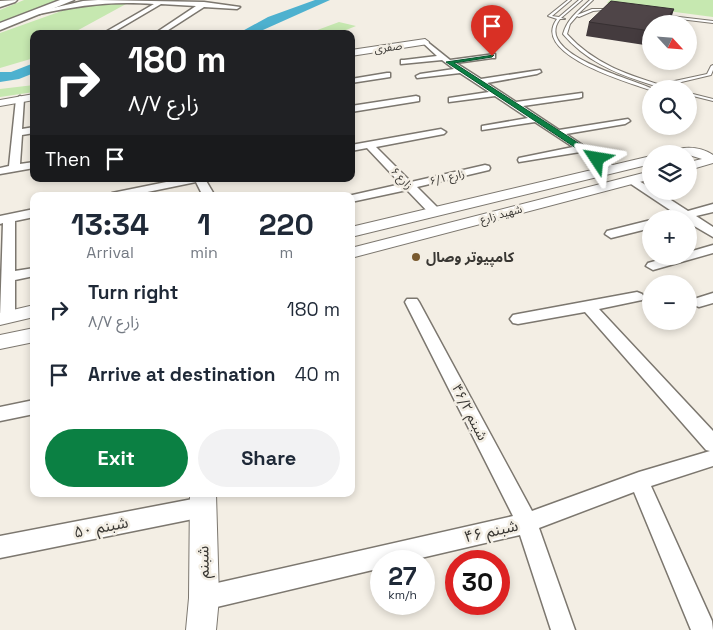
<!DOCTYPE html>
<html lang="en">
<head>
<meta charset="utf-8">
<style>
	:root { --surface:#fff; --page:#f2f2f3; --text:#1f2937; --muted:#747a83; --accent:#0b8043 }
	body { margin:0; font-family:"Space Grotesk","Noto Sans Arabic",sans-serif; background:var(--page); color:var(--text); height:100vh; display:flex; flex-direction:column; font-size:19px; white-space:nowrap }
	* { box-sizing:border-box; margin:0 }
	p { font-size:16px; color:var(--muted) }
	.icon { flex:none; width:28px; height:28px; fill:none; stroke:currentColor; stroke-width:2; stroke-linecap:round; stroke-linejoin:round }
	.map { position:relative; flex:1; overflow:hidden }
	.panel { position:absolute; left:30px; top:192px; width:325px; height:305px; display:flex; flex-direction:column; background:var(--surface); border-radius:10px; box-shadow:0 2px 8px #0003 }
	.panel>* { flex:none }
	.banner { position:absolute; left:30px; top:30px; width:325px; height:152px; border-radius:10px; box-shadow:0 2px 8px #0003; background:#202124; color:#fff; overflow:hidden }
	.needle { width:32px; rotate:116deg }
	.buttons { position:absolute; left:642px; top:15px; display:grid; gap:10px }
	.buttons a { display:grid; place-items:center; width:55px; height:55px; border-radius:50%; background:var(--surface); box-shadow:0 2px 8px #0003; font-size:25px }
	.speed { position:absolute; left:370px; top:550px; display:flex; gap:10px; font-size:25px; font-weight:700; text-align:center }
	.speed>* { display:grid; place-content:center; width:65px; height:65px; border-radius:50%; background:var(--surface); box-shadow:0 2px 8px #0003; line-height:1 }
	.speed small { font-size:12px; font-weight:400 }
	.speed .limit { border:8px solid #d22; background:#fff; color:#111 }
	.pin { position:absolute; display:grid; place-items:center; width:42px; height:42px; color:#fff; margin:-51px -21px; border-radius:50% 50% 50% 0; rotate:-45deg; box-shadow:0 0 5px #0007 }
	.pin .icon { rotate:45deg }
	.me { position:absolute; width:55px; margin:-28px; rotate:303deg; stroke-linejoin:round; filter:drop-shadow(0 0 4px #0008) }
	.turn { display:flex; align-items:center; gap:18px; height:105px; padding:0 15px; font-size:22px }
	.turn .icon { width:65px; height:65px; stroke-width:2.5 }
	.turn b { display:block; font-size:35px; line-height:42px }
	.then { display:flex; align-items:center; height:48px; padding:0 15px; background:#0003; gap:10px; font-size:19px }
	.eta { display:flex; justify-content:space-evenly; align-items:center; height:85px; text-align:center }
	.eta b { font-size:30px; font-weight:600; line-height:35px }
	.primary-button { display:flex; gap:10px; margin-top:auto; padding:10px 15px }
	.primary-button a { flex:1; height:58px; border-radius:30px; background:var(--accent); color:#fff; font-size:20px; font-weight:600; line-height:58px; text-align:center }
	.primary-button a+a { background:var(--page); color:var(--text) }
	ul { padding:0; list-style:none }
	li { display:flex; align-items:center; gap:15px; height:65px; padding:0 15px }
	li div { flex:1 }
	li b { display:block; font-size:19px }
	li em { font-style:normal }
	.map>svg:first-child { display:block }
</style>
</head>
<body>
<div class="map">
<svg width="713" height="630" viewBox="0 0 713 630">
	<rect width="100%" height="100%" fill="#f3eee4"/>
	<path fill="#c6e8b0" d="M24,0H61L0,25V10Z
		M610,0H713V17L607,3Z
		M108,3L126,4L71,34H34V58L0,68V33L70,8Z
		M339,22L356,26L336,34L312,32Z
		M34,85V92L0,97V89Z"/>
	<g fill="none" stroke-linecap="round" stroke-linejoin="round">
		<path fill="#4eb1cf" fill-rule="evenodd" d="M315,0H330L254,34H237L268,17Z
			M34,63V73L19,79L0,82V72H11Z"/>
		<g stroke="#7c776f" stroke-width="2">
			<path id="service" d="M568,0H571L552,16L559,17L579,0H582L561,18L565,19H560C533,54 633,79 653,89L650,90C627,82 530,54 557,19L548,16Z
				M590,0H593L577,15L592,9H613L593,11L579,17L577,16L570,24L567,34C595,65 629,75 667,87L670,82L707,74L711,66L713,65V70L711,75L673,84L671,88L673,89C664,89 655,86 646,83C614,73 585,60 563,34C567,19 579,10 590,0Z
				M662,15L713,21V23L663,17Z
				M689,93L713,99V101L689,95Z"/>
		</g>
		<g stroke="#7c776f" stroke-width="3">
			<path id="minor" d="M98,0L204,2L240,7L237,9L204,7L162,34H154L196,6L161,4L110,34H102L154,4C110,1 82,5 39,14L36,12L83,1Z
				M425,40L450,60L495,54V58H492L456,63L481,79L540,70L541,72L537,74L487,83L516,102L582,93V97L579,98L523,106L559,130L628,119L630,121L625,124L566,134L618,169L617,171H609L580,152L519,162L518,160L519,158L573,147L535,122L482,130V126L528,118L495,96L449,102V98L489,92L460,73L417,78L416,76L420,74L454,69L442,60L401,64V60H404L437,56L423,43V41Z
				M387,73H390V77L351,83V79Z
				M20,96L24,99L22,129L34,127V133L22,135L20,164L34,162V168L0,174V168L9,166L16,99Z
				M416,96L419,97V101L351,112V106Z
				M441,129L446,132L444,134L376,147L411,182L485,165L489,166L490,168L489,170L417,187L438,208L440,211L438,214H430L407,190L351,202V196H348L401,184L367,148L351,151V145Z
				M632,177L651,188V191H657L688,211L713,204V212L696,216L713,227V237L689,223V219H665L676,214L628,182L627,180Z
				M181,179H205L215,196H203L196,182L128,196H106L112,193Z
				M34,209V217L15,221V271L34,268V276L15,280V317L12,321L7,322L0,318L3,223L0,224V216Z
				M651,220V228L611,238L605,234L607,231Z
				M713,245V253L653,270L646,266L648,263L673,256H689V252Z
				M637,292L642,294L644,297L642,300L599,309L713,431V466L651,486L712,621L713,630H691L634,492L539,528L575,630H551L520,535L408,561H381V568L204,610L196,606L192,598L196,590L204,586L513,516L405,302L407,299H417L419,302L532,511L639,472L710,451L706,450L585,312L518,324L513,323L510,319L513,315L518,314Z
				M713,293V303L699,307L694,305L692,302L694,299Z
				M34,400V414L0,421V407Z
				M203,497L210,500L213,507L210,514L203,517L0,558V536Z"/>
		</g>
		<g stroke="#7c776f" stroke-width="2">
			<path id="tertiary" d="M425,39L429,42L428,44L351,56V50Z
				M34,94V100L0,106V100Z
				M684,148C695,147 704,149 713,155V163L689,170V162L702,159L689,155V154H669L670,151Z
				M651,156V164L351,237V227Z
				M651,171V179L351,258V248Z
				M34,305V317L0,325V313Z
				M34,328V342L0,349V335Z
				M190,494H216L219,598L216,630H186L189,598Z"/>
		</g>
		<g stroke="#7c776f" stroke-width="3">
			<path id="trunk" d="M17,0L15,2L0,7V1Z
				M60,0H74L0,30V23Z"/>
		</g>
		<use href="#service" fill="#fff" fill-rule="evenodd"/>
		<use href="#minor" fill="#fff" fill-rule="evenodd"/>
		<use href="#tertiary" fill="#fff" fill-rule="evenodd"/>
		<use href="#trunk" fill="#fff" fill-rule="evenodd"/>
	</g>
	<path fill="#443b3e" d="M674,9L672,14L651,24V46L586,36L589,22Z"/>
	<path fill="#373032" d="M674,9L669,24H666L670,14Z"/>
	<path fill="#4f4548" stroke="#373032" d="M611,1L674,9L670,14H672L666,24H651V31L589,22Z"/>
	<path fill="#0b8043" stroke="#07532c" d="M494,55L492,57L454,63L600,157V160H594L446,62Z"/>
	<circle fill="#795a2f" stroke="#f3eee4" stroke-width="2" cx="416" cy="257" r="5"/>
	<g text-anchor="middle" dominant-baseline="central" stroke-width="5" stroke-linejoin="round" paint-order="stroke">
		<g font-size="11" fill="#393733" stroke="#f3eee4">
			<text transform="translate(388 47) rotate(-8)">صفری</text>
			<text transform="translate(447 177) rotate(-13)">۶/۱ زارع</text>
			<text transform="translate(402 178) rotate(46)">۶ زارع</text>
			<text transform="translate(501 214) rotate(-15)">شهید زارع</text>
		</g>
		<g font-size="14" font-weight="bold" fill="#393733" stroke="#f3eee4" text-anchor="start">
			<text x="426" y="257">کامپیوتر وصال</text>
		</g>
		<g font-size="14" fill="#393733" stroke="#f3eee4">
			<text transform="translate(470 412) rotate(63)">۴۶/۲ شبنم</text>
		</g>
		<g font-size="16" fill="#393733" stroke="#f3eee4">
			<text transform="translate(101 527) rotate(-11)">۵۰ شبنم</text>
			<text transform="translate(491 531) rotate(-13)">۴۶ شبنم</text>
			<text transform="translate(203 562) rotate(-91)">شبنم</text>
		</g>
	</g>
</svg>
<div class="buttons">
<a><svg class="needle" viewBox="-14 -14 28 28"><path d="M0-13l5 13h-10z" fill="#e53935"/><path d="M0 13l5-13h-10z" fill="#747a83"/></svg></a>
<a><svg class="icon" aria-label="search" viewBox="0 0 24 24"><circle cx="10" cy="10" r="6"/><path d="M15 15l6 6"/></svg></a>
<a><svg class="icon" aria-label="layers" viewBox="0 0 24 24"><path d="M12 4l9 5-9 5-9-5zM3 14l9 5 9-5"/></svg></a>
<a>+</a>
<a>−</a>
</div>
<div class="speed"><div>27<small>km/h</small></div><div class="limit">30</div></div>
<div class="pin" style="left:492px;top:56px;background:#d93025"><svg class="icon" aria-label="arrive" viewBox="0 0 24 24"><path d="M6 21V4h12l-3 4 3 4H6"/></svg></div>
<svg class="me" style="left:597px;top:159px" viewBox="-20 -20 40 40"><path d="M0-17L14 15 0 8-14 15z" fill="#0b8043" stroke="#fff" stroke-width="4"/></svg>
<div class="banner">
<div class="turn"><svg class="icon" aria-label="right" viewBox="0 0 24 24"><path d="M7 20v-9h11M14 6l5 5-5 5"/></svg><div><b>180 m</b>۸/۷ زارع</div></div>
<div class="then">Then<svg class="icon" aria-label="arrive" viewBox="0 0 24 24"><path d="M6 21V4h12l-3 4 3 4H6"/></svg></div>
</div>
<section class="panel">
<div class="eta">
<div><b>13:34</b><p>Arrival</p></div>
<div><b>1</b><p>min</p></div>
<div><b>220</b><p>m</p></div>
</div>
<ul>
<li><svg class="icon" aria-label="right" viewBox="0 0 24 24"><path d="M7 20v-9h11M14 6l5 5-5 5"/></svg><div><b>Turn right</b><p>۸/۷ زارع</p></div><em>180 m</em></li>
<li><svg class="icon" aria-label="arrive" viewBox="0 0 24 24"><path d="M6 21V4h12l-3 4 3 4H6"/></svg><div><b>Arrive at destination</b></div><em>40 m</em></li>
</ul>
<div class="primary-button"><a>Exit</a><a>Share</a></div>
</section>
</div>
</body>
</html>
